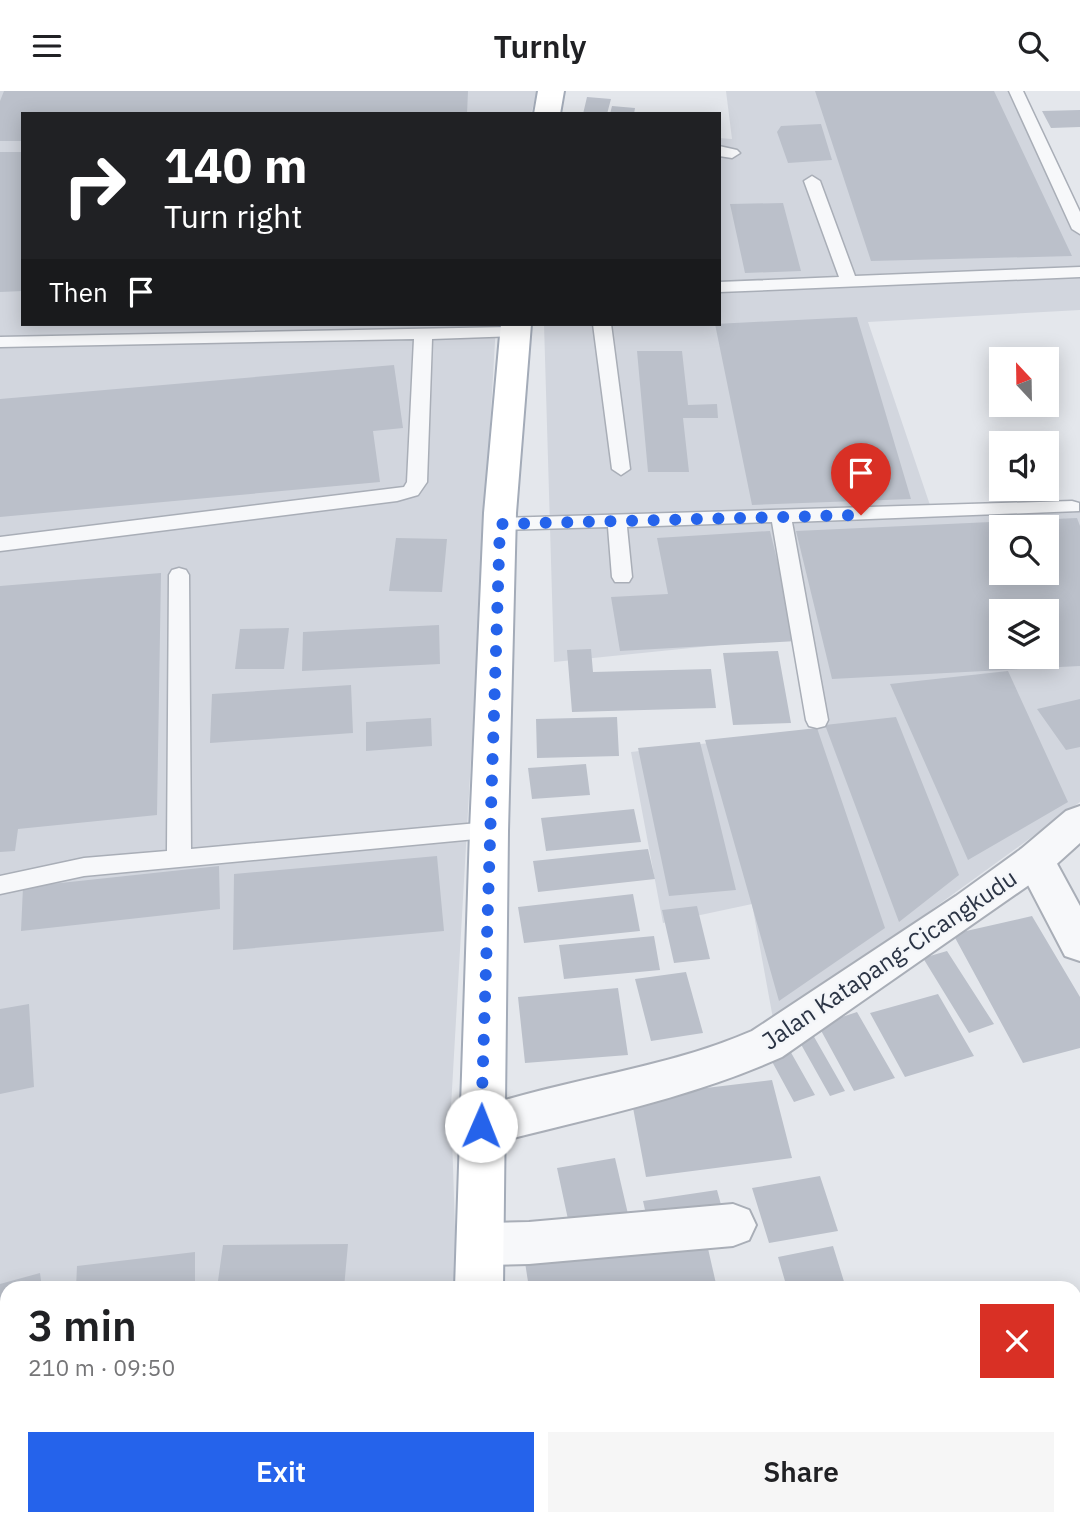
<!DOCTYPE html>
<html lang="en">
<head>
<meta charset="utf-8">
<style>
	:root { --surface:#fff; --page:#f6f6f6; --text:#202124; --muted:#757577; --accent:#2563eb }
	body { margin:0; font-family:"IBM Plex Sans",sans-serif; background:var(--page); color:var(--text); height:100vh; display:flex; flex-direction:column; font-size:26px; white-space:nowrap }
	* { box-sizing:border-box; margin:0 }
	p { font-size:23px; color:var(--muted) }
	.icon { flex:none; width:38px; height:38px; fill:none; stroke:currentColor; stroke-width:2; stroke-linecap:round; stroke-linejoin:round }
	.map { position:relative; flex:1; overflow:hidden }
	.side { position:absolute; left:0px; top:1190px; width:1082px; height:245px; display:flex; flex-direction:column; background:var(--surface); border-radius:21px 21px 0 0; box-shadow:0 4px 18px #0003 }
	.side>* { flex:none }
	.banner { position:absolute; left:21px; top:21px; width:700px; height:214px; border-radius:0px; box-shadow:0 4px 18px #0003; background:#202124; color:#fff; overflow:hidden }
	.needle { width:46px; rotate:338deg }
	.controls { position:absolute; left:989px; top:256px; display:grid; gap:14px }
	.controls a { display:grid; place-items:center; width:70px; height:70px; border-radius:0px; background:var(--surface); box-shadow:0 4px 18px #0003; font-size:35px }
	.pin { position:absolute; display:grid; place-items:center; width:60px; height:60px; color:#fff; margin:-72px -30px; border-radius:50% 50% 50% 0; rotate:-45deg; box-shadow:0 0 7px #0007 }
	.pin .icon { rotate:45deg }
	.me { position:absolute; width:77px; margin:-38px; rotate:1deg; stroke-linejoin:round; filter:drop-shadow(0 0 5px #0008) }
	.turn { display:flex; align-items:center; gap:24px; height:147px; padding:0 28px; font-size:32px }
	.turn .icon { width:91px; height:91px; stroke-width:2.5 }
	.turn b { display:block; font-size:49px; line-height:60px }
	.then { display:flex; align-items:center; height:66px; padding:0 28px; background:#0003; gap:14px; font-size:26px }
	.round { display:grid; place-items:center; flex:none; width:74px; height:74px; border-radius:0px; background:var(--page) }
	.overview { display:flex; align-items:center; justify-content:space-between; height:119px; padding:0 28px }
	h1 { font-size:42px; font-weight:600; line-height:52px }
	.button { display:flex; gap:14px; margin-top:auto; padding:14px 28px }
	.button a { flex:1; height:80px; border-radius:0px; background:var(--accent); color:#fff; font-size:28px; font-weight:600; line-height:80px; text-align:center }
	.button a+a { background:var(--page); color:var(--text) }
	header { display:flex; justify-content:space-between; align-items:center; height:91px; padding:0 28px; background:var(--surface); font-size:32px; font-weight:600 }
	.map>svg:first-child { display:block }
</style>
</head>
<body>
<header><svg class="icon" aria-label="menu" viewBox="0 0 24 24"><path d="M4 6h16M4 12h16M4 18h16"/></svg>Turnly<svg class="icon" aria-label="search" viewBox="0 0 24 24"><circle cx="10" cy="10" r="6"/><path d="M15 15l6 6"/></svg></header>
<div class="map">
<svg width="1080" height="1435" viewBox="0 0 1080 1435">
	<rect width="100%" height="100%" fill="#e4e7ec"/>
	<path fill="#d2d6de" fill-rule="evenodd" d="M0,0H537L531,23H23V233H496L451,1016L457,1197H7V1428H465V1435H0Z
		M726,0H1024L1075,116L1080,117V219L868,231L932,420L1080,414V711L774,933L752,813L663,832L631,661L815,640L797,546L554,571L544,233H719V47L732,48ZM1001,436H1046V481H1001ZM1001,520H1046V565H1001Z
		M1080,1411V1435H535L536,1428H944L947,1434L982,1428H1074Z"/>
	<path fill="#bbc0ca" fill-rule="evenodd" d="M4,0H468L467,23H23V50H0V10Z
		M815,0H994L1072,165L871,170Z
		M587,6L611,8L607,23H583Z
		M612,15L635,17L634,23H610Z
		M1080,19V36L1051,37L1042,20Z
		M821,33L832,69L788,72L777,41L781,35Z
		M0,61H23V200L0,201Z
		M783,112L801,180L745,182L730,113Z
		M857,226L911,408L752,414L715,233Z
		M637,260H682L688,314L717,313L718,327H683L689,381H648Z
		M394,274L403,337L373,340L380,391L0,426V308Z
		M1077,427L1080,435V575L832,588L796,440ZM1001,436H1046V481H1001ZM1001,520H1046V565H1001Z
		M770,440L797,550L620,560L611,506L668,503L657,447Z
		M396,447L447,448L442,501L389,500Z
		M161,482L157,724L18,738L15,760L0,761V495Z
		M439,534L440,573L302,580L303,541Z
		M289,537L284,578H235L240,538Z
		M591,558L593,581L711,578L716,617L572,621L567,559Z
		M778,560L791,632L733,634L723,562Z
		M1008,580L1068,711L968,769L890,593Z
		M351,594L353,642L210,652L212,603Z
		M1080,608V656L1066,659L1037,618Z
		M617,626L619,665L537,667L536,628Z
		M896,626L959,784L899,831L825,634Z
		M431,627L432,655L366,660V631Z
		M817,637L885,837L779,910L705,649Z
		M700,651L736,799L669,805L638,657Z
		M586,673L590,704L532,708L528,677Z
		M634,718L641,751L546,760L541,727Z
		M648,758L655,788L538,801L533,770Z
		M437,765L444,840L233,859L234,783Z
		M219,775L220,818L21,840L23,796Z
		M633,803L640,840L524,852L518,816Z
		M697,815L710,868L674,872L662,819Z
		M1032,825L1080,906V957L1023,972L953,843Z
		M654,845L660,879L564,888L559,854Z
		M947,860L994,933L969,942L923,867Z
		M686,881L703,942L651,950L635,888Z
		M618,897L628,964L525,972L518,906Z
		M938,903L974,965L905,986L870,922Z
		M29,913L34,996L0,1003V918Z
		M857,921L895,987L854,1000L818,934Z
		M813,944L845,1000L830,1005L798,948Z
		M789,958L815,1004L794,1011L769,965Z
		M772,989L792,1067L646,1086L631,1006Z
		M615,1067L628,1123L569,1133L557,1077Z
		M820,1085L838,1140L769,1152L752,1097Z
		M717,1099L723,1121L648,1132L643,1110Z
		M704,1140L717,1197H529L524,1165Z
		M348,1153L344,1197H217L223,1154Z
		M833,1155L846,1197H787L778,1166Z
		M195,1161V1197H76L77,1175Z
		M40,1182L42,1197H7V1324L0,1326V1193Z
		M7,1395V1428H184L185,1435H0V1397Z
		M1080,1396V1435H959L979,1428H1074V1398Z
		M598,1428H703L705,1435H599Z
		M726,1428H820V1429L791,1435H728Z
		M889,1428H944L947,1435H860Z"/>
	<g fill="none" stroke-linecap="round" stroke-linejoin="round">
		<g stroke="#a9aeb7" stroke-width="3">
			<path id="service" d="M1009,0H1023L1080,121V143L1072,138Z
				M719,55L737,59L740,62L732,67L719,65Z
				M812,85L820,90L855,185L1080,176V186L719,201V191L839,186L804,90Z
				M593,233H611L630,378L621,384L612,378Z
				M515,236L521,237L524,241L521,245L432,248L427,391L418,404L397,410L0,460V446L404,396L407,391L414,248L0,256V246Z
				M1072,410L1079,412V420L792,431L828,629L825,635L817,637L809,635L806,629L772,431L627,436L632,486L629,491H615L612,486L608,436L500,439L493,438L490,433L493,428L500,427Z
				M179,477L186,479L189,484L191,758L489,731L497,734L500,740L497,746L84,785L0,803V785L84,767L167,760L169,484L172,479Z
				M7,1328V1358L0,1360V1330Z
				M551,1428H581V1435H551Z"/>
		</g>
		<g stroke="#a9aeb7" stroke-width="4">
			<path id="minor" d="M1035,754L1049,758L1080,815V870L1065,865L1015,769L1021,758Z
				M733,1113L749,1119L756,1134L749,1149L733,1155L529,1173L481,1174L465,1168L458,1153L465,1138L481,1132L529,1131Z"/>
		</g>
		<g stroke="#a9aeb7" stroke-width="4">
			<path id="tertiary" d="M1080,715V752L1049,780L782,966C686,1009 582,1029 481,1055L465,1050L459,1036L465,1022C559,988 660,980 752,940L956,805L1021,758L1066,720Z"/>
		</g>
		<g stroke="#a3abb8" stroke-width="4">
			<path id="primary" d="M538,0H564L560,23H534Z
				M501,233H531L516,422L508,740L503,1197H455L470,740L484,422Z
				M446,1428H498V1435H446Z"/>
		</g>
		<use href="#service" fill="#f7f8fa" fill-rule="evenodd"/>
		<use href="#minor" fill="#f7f8fa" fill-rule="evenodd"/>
		<use href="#tertiary" fill="#f7f8fa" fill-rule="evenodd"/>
		<use href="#primary" fill="#fff" fill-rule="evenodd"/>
	</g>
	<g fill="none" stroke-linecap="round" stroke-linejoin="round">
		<path stroke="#2563eb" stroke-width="12" stroke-dasharray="0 21.6" d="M481,1035L500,433L861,424"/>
	</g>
	<g text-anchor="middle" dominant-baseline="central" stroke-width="5" stroke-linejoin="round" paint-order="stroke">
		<g font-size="24" fill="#2b3445" stroke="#f4f6f9">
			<text transform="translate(889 868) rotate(-34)">Jalan Katapang-Cicangkudu</text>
		</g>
	</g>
</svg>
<div class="controls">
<a><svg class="needle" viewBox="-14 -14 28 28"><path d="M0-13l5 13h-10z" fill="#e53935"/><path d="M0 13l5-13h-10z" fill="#757577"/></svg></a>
<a><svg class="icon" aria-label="sound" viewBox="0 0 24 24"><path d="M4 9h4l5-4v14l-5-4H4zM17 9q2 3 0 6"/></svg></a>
<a><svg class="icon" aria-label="search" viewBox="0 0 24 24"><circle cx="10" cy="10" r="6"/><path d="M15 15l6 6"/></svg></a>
<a><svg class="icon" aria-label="layers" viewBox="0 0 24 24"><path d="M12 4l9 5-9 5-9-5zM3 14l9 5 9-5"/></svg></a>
</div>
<div class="pin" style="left:861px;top:424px;background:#d93025"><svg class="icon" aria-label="arrive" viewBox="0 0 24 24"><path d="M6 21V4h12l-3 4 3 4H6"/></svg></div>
<svg class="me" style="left:481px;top:1035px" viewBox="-20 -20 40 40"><circle r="19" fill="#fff"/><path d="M0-13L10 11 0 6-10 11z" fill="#2563eb"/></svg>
<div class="banner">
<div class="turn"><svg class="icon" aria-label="right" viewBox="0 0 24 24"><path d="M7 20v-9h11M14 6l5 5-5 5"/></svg><div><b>140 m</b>Turn right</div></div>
<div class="then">Then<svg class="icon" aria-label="arrive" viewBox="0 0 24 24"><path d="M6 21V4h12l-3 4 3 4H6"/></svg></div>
</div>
<section class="side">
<div class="overview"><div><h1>3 min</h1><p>210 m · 09:50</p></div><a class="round" style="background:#d93025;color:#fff"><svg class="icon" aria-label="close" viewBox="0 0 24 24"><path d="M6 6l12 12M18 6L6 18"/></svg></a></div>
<div class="button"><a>Exit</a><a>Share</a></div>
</section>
</div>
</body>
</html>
